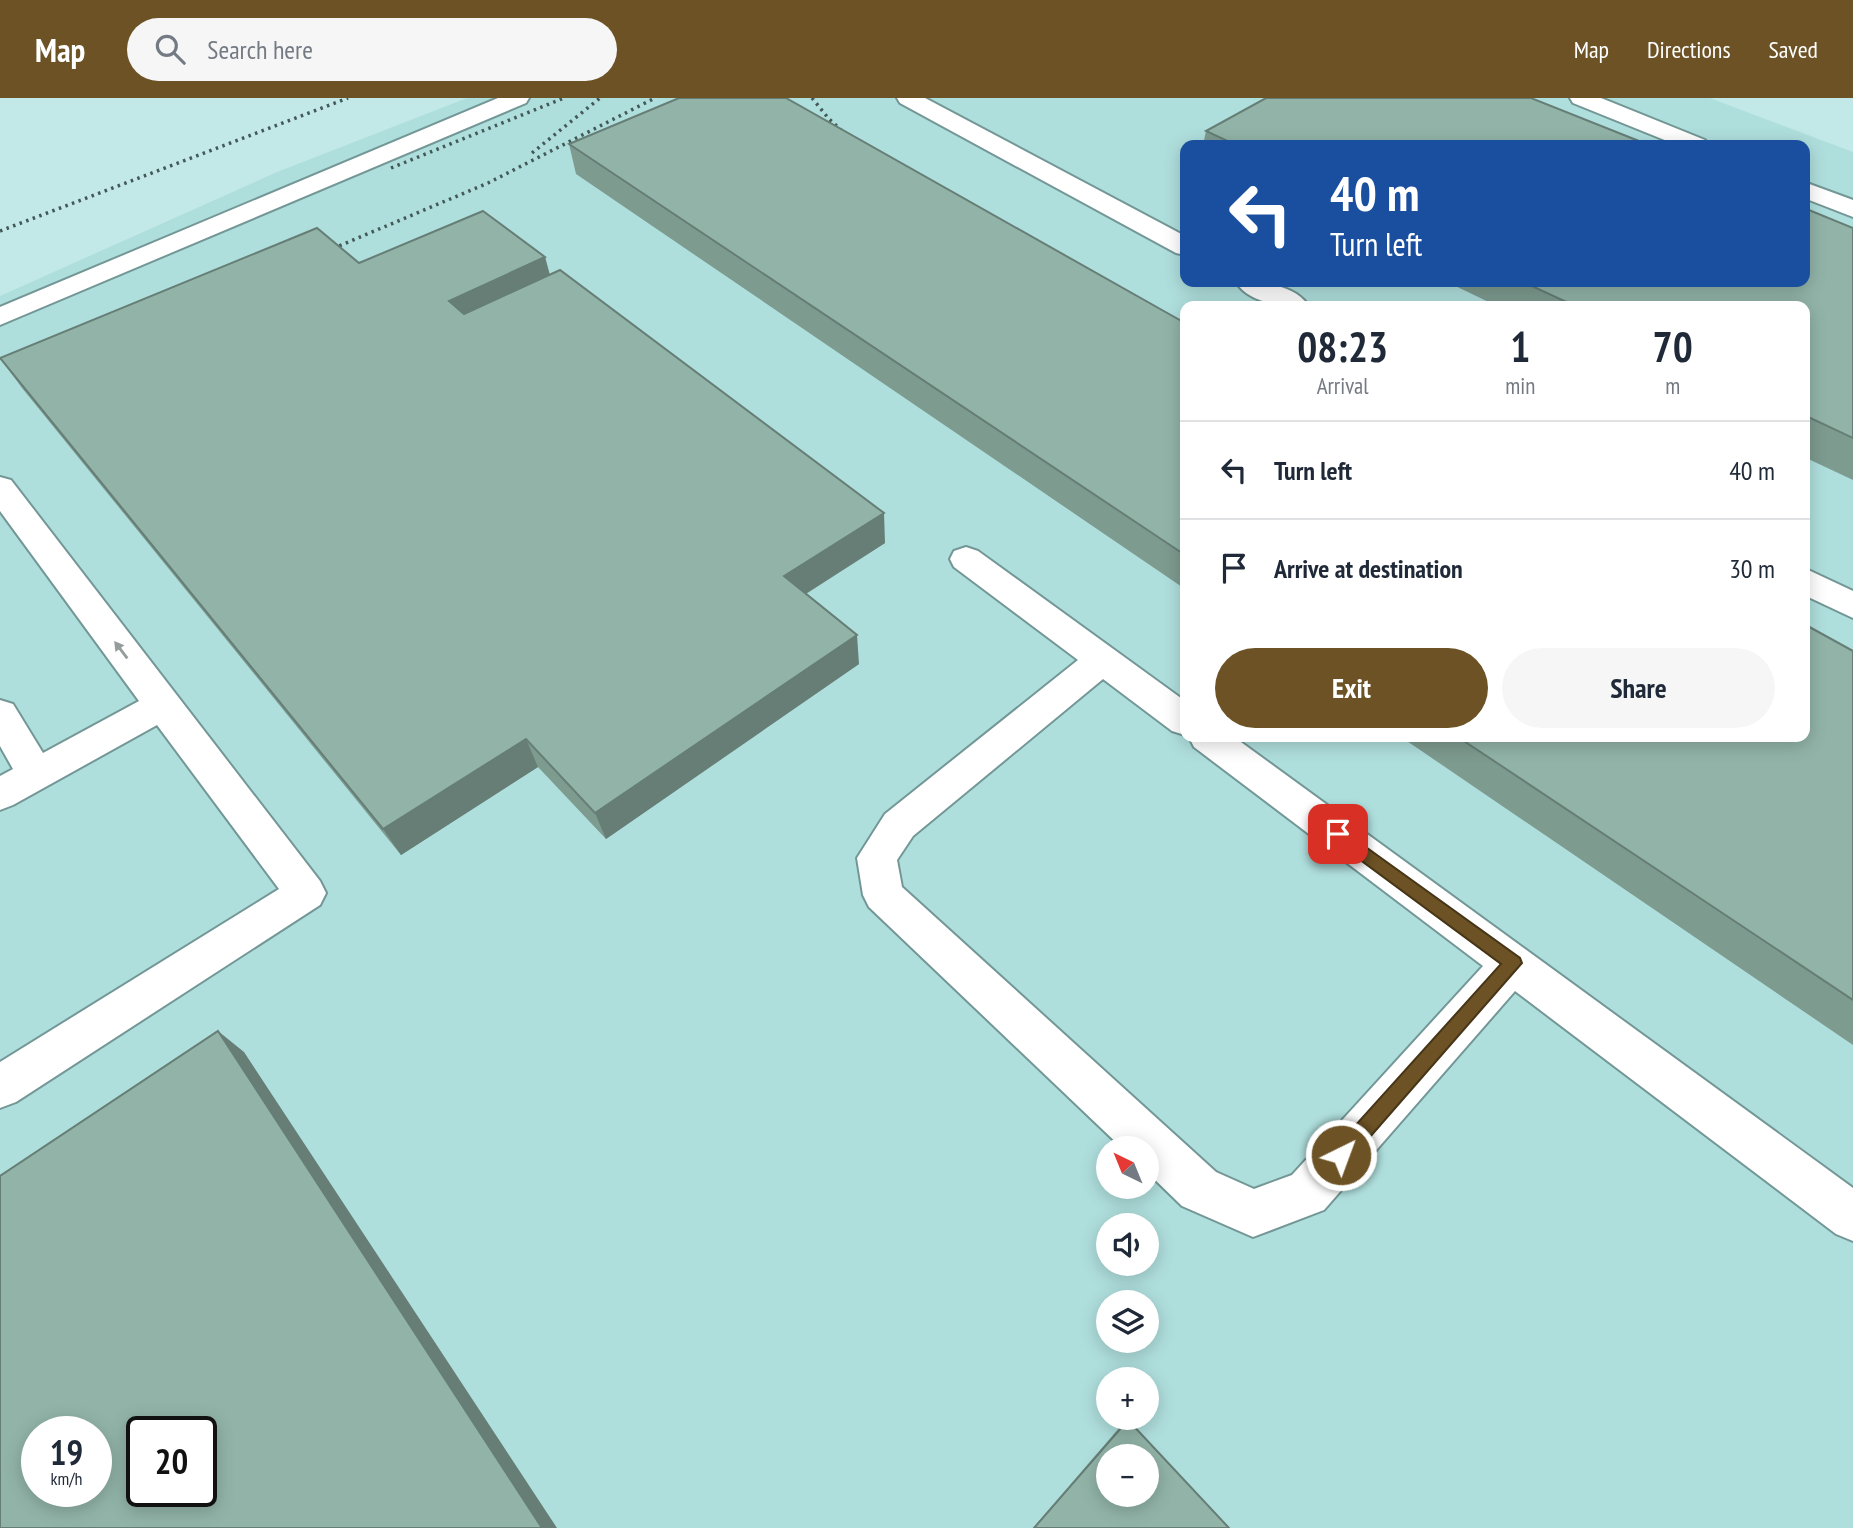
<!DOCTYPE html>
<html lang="en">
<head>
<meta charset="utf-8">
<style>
	:root { --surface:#fff; --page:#f6f6f7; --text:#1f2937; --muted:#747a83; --line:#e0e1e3; --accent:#6c5224 }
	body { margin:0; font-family:"PT Sans Narrow",sans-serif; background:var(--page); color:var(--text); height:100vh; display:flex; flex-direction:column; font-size:26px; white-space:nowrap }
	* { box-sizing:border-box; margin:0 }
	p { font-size:23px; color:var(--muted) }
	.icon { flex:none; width:38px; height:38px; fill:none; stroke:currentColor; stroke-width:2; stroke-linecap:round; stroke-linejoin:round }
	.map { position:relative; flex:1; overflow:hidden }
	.side { position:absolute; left:1180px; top:203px; width:630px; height:441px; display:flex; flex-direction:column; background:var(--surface); border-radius:14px; box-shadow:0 4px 18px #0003 }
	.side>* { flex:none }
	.hud { position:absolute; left:1180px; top:42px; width:630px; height:147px; border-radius:14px; box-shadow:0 4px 18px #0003; background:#1a4fa0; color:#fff; overflow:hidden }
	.needle { width:46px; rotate:317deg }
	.fabs { position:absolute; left:1096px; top:1038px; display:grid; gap:14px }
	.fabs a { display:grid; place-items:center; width:63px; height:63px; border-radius:50%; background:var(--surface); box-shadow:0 4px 18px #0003; font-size:35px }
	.speed { position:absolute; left:21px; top:1318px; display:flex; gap:14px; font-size:35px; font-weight:700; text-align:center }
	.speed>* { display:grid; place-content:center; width:91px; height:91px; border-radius:50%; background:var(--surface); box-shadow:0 4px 18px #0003; line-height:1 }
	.speed small { font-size:18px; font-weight:400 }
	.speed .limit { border:4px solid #111; border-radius:10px; background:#fff; color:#111 }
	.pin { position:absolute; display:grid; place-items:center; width:60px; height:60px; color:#fff; margin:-30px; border-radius:14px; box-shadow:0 4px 10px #0006 }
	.me { position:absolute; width:77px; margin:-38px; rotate:42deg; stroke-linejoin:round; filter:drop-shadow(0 0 5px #0008) }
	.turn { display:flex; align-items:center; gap:24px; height:147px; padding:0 35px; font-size:32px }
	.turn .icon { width:91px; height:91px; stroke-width:2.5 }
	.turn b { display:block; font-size:49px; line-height:60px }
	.eta { display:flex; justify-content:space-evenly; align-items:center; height:119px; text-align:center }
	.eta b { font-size:42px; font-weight:600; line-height:49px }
	.primary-button { display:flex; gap:14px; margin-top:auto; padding:14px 35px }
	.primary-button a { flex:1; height:80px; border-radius:42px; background:var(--accent); color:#fff; font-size:28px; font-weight:600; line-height:80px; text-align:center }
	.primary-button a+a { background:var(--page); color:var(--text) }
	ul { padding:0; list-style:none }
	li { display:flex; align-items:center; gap:21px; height:98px; padding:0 35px; border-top:2px solid var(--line) }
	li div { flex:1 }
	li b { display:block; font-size:26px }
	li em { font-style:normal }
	header { display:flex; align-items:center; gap:42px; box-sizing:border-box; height:98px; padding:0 35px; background:var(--accent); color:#fff }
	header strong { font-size:33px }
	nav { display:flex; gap:38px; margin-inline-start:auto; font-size:24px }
	.search { width:490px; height:63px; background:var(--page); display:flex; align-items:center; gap:18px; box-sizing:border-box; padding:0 24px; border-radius:38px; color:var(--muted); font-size:26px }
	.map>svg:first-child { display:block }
</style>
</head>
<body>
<header>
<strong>Map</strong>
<div class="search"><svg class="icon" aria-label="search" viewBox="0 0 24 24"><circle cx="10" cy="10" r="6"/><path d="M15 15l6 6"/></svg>Search here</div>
<nav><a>Map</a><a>Directions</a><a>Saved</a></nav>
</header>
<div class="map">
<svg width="1853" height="1430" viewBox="0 0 1853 1430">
	<rect width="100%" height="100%" fill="#c2e9e8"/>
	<path fill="#afdfdd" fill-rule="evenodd" d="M467,0H1710L1853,54V1430H0V198L277,74ZM1185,47H1804V184H1185ZM1185,208H1804V639H1185ZM1108,1050H1146V1088H1108ZM1108,1127H1146V1166H1108ZM1108,1204H1146V1242H1108ZM1108,1281H1146V1320H1108ZM37,1334H96V1393H37ZM142,1334H201V1393H142ZM1108,1358H1146V1396H1108Z"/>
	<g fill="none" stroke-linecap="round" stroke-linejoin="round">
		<g stroke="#739796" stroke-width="4">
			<path id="minor" d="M498,0H529L526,5L0,227V209Z
				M897,0H925L1185,138V157L1176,155L900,5Z
				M1570,0H1601L1705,42L1709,47H1677L1573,5Z
				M1804,84L1853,102V119L1804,100Z
				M1236,184C1260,184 1293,185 1309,208C1285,209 1249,206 1236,184Z
				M0,379L11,382L320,783L326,795L320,807L16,1004L0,1010V964L279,791L157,627L13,707L0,712V678L13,671L0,648V602L13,606L43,655L139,603L0,413Z
				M966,449L978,453L1185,603V637L1172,633L1103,581L913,738L897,762L902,789L1216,1074L1254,1091L1292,1077L1483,868L1194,649L1189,639H1234L1853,1090V1143L1836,1136L1515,893L1324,1112L1253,1139L1182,1108L1146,1073V1050H1122L869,809L863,797L857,760L885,716L1078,562L954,469L950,461L954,453Z
				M1804,470L1853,493V520L1804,497Z"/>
		</g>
		<use href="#minor" fill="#fff" fill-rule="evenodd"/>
		<path stroke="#435857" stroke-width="3.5" stroke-dasharray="2.5 4.5" stroke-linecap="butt" d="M812,0L829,21L852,42
			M532,55L600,0
			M391,70L564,0
			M0,133L348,0
			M320,156L488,85L655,0"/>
	</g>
	<path fill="#7e9b90" d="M1206,33L1649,47H1203Z
		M569,46L1185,225V491L576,76Z
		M1853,130V382L1804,359V208H1497L1447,184H1804Z
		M545,159L550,177L885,445L806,496L859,566L606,741L538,669L401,757L22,290L0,260L359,165Z
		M1853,553V947L1401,639H1804Z
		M1128,1322L1229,1430H1033L1119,1330Z"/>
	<path fill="#667e76" d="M545,159L553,190L460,234L449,203Z
		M884,415L885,445L788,507L784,478Z
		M857,537L859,566L606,741L595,715Z
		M526,641L538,669L401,757L383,731Z
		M218,933L244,954L557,1430H542Z"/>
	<path fill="#92b4a8" stroke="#667e76" stroke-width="2" fill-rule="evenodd" d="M679,0H786L1185,225V457L569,46Z
		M1266,0H1531L1649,47H1236L1206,33Z
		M1804,110L1853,130V340L1804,317V208H1575L1523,184H1804Z
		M483,113L545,159L449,203L464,216L560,172L884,415L784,478L857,537L595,715L526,641L383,731L0,260L317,130L359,165Z
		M1804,526L1853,553V902L1458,639H1804Z
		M218,933L542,1430H0V1078ZM37,1334H96V1393H37ZM142,1334H201V1393H142Z
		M1128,1322L1229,1430H1034ZM1108,1358H1146V1396H1108Z"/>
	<defs><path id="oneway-solid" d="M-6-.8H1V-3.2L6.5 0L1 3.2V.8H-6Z" transform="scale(1.75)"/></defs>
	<use fill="#959c9c" href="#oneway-solid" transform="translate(121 552) rotate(-127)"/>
	<path fill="#6c5224" stroke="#463517" stroke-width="2" d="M1338,729L1520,860L1522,865L1348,1064L1341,1066L1335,1064L1332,1057L1335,1050L1501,866L1332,741L1330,736L1332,731Z"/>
</svg>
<div class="fabs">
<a><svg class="needle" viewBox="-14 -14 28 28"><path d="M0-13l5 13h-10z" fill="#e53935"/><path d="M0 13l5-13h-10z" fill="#747a83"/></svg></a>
<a><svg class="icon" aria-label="sound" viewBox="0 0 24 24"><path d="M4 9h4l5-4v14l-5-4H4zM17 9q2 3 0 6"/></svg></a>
<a><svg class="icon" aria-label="layers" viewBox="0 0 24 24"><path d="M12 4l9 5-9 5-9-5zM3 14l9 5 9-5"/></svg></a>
<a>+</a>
<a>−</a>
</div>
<div class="speed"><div>19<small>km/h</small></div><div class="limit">20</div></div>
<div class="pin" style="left:1338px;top:736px;background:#d93025"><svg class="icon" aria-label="arrive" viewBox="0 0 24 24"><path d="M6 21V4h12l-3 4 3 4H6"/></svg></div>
<svg class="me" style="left:1341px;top:1057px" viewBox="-20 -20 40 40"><circle r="17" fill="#6c5224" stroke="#fff" stroke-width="3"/><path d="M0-11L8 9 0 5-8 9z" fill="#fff"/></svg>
<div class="hud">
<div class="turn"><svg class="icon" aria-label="left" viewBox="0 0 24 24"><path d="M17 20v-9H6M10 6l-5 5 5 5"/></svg><div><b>40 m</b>Turn left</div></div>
</div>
<section class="side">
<div class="eta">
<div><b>08:23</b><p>Arrival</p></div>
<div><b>1</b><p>min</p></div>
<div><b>70</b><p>m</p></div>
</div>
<ul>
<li><svg class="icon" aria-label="left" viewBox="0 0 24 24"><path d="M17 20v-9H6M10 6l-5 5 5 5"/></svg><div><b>Turn left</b></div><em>40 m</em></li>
<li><svg class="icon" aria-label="arrive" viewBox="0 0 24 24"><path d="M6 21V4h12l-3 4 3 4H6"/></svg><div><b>Arrive at destination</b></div><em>30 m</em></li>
</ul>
<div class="primary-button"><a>Exit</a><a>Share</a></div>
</section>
</div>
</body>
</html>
